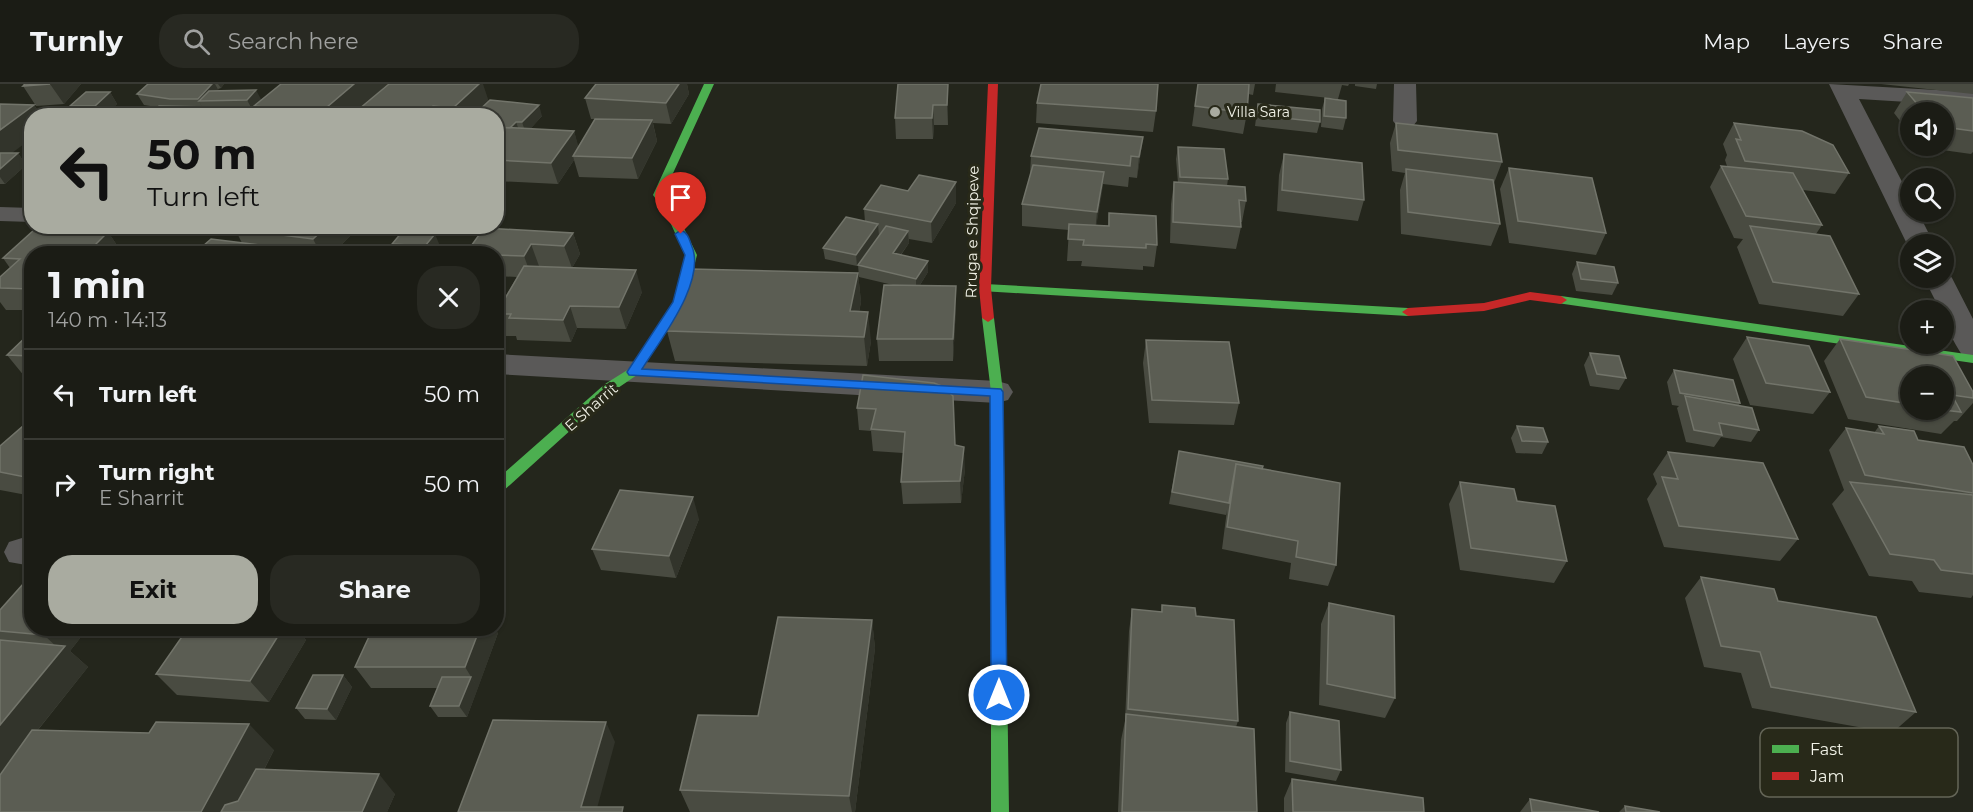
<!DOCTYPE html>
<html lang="en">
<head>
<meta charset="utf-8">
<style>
	:root { --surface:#1b1c15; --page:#282922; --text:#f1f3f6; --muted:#a0a1a0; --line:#393a34; --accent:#a9aba0 }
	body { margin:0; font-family:Montserrat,sans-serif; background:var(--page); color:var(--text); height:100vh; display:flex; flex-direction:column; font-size:22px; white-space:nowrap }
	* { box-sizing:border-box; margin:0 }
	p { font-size:20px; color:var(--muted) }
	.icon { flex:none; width:33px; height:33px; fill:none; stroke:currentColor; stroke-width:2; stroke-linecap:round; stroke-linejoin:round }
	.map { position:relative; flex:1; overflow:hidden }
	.details { position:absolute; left:24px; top:162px; width:480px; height:390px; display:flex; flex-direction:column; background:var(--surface); border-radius:24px; box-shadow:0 2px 4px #0004,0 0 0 2px var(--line) }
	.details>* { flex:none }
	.hud { position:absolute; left:24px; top:24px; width:480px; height:126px; border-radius:24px; box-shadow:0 2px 4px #0004,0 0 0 2px var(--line); background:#a9aba0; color:#111; overflow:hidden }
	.tools { position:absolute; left:1900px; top:18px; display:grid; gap:12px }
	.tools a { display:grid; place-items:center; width:54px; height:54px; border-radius:50%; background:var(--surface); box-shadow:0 2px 4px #0004,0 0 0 2px var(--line); font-size:30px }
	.pin { position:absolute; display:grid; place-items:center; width:51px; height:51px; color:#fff; margin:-62px -26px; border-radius:50% 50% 50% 0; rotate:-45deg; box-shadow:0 0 6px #0007 }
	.pin .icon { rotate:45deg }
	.me { position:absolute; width:66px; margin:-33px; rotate:0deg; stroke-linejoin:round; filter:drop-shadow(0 0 4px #0008) }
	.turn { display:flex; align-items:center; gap:21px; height:126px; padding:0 24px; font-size:27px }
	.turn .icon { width:78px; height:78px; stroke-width:2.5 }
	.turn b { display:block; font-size:42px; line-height:51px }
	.round { display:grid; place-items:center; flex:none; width:63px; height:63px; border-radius:24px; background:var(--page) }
	.summary { display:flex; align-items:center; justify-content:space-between; height:102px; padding:0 24px }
	h1 { font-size:36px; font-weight:700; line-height:45px }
	.action { display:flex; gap:12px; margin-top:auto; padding:12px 24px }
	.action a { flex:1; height:69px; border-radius:24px; background:var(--accent); color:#111; font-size:24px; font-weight:700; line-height:69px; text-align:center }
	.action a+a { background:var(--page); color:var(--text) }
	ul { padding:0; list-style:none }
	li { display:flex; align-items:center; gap:18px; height:90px; padding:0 24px; border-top:2px solid var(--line) }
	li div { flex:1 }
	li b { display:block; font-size:22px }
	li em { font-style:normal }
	header { display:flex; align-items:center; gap:36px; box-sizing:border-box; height:84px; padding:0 30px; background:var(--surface); border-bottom:2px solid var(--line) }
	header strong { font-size:28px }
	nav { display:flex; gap:33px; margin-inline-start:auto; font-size:21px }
	.search { width:420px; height:54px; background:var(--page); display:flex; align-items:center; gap:15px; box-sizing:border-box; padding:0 21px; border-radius:24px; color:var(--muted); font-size:22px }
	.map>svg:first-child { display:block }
</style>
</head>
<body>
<header>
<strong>Turnly</strong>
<div class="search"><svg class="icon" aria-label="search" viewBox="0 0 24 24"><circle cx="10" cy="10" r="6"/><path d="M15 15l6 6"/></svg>Search here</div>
<nav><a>Map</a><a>Layers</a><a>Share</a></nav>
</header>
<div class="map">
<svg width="1973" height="728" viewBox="0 0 1973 728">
	<rect width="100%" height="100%" fill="#24261c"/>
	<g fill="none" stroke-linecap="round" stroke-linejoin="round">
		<path fill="#5a5958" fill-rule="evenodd" d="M0,123L32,124V138L0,137Z"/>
		<path fill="#5a5958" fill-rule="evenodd" d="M1394,0H1416L1417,37L1413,42L1405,44L1397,42L1393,37Z
			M1829,0L1973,8V22L1859,15L1911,115V128H1918L1934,160H1911V165L1907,160Z
			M1944,187L1948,188L1952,194L1973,235V274L1962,271C1954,258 1944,242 1944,226H1940L1924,194H1944Z
			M496,270L997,297L1008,300L1013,308L1008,316L997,319L496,290Z
			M22,454H32V482L9,478L4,468L9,458Z"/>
		<path fill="#4caf50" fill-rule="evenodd" d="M704,0H714L663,111L676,128L697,171L685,218L637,291L615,306L501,409L496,410V396L605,300L629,285L673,218L685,171L666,129L653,111Z
			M985,200L1408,224L1414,228L1408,232L981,207L979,204L981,201Z
			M1561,212L1973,271V279L1557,219L1555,216Z
			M988,230L994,234L1003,308L1009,728H991V308L982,234Z"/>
		<path fill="#c62828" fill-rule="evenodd" d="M988,0H998L991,204L994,234L988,238L982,234L979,204Z
			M1530,208L1561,212L1567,216L1561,220L1530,216L1484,227L1408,232L1402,228L1408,224L1484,219Z"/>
	</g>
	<path fill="#494b41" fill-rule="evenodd" d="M23,0H81L64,20L36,22L23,2L24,1Z
		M148,0H224L221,4L218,5L219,7L261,16L281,0H387L351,32H259L255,25L253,27L212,28L214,32L144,21L137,10Z
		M596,0H687L689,10L671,40L653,39L657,57L638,95L579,93L574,76L558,100L496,97V32H353V30L489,17L542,32L530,45L574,47L578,63L595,35H591L585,14Z
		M898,0L948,20V41H934L933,55H896L895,34Z
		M1198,0H1255L1253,11L1248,10L1247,29L1243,50L1192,42Z
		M1276,0H1349L1348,2L1342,1L1338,15L1275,8Z
		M1355,0H1377L1376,5L1355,2Z
		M1881,0H1973V10Z
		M110,8L117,20L104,32H77L70,22Z
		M1907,8L1973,14V68L1971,70L1921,63L1920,62H1944V28H1911V51L1894,29Z
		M1325,14L1346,34L1343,46L1321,43L1322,25Z
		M1037,19L1156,27L1153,48L1036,39Z
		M0,20L34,21L42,32H32L12,69H18L26,81L5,100H0Z
		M1258,20L1320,38L1317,49L1255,42Z
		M1396,39L1502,78L1494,99L1500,140L1491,162L1401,150L1400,106L1405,89L1392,87L1390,59Z
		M1734,39L1849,89L1835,110L1803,106L1822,141L1816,150L1859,210L1843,232L1759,220L1737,163L1743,155L1734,154L1710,103L1721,82H1727L1725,76L1727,71L1723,60Z
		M1143,53L1137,94L1129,93L1128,103L1103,100L1096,141L1108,142L1109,129L1157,161L1154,183L1143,182V186L1081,182L1082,177H1067L1069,146L1022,142V120L1030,91L1031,72Z
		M1178,63L1228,95L1227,102L1246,117L1242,138H1240L1241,143L1236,165L1170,159L1171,120L1174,98L1178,99L1176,75Z
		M1284,70L1364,116L1358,137L1277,127L1279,91Z
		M1509,84L1606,149L1596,171L1509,159L1500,105Z
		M956,98V119L932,159L909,155V159L901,171L928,177V188L920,201L956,223L953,277H879L877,255L893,201L859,193L858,181L857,182L825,175L823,164L865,138L864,125L908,107Z
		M360,142L332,170H194L242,159L235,145Z
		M108,148L123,170H32V226H6L0,218V193L10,184L3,174Z
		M573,149L580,170L572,184L539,183L642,208L626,245L577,244L571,258L517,256L516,252H505L496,231V228L517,193L496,192V170L466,169Z
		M392,160L440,162L434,170H397Z
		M1577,178L1618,199L1612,211L1576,207L1572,190Z
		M858,189L861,218L859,228L871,257L867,282L675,277L667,247Z
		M32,247V293H25L7,271Z
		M1747,253L1830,308L1813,330L1750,321L1733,275Z
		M1840,255L1973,308V319L1957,337H1954L1941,350L1848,335L1824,277ZM1911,292L1944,326H1911Z
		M1146,256L1239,319L1234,341L1149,339L1143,279Z
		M1590,269L1626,294L1619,306L1590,302L1584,281Z
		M1674,286L1740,319L1739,321L1759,346L1751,358L1721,353L1714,363L1686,358L1677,324L1679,322L1672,321L1667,298Z
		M934,299L955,361L965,385L961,419L903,420L901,398L903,369L873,367L871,347L859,346L857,324Z
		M32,337V412L0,406V362Z
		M1517,342L1548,358L1542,370L1516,369L1511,354Z
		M1879,342L1918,356L1973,381V511L1971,514L1919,508L1912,497L1869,492L1832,420L1844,406L1829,366L1846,344L1874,349Z
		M1179,367L1262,385L1336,481L1328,502L1289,495L1291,479L1222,465L1227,426L1226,431L1169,420Z
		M1668,368L1798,455L1780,477L1664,463L1647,415L1657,400L1653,390Z
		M1460,398L1517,417L1567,477L1554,499L1460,486L1449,420Z
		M699,435L676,494L601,486L592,465Z
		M1701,493L1778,517L1916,628L1892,649L1752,624L1741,589L1704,583L1685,514Z
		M1329,519L1395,614L1385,634L1319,621L1321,540Z
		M1162,521L1196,532L1238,637L1236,643L1257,728H1118L1121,656L1125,637L1129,547L1132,525L1161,528Z
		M0,526L88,544L70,567L88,583L38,646L274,666L264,686L395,710L387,728H0Z
		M872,536L875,564L855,728H690L680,706L758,632Z
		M188,544H297L306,556L269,618L177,611L156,590Z
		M498,549L467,633H438L430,622L437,604H371L355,583Z
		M343,591L352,603L336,636L305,635L296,624Z
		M1290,628L1341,686L1336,697L1285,688L1286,639Z
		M1292,695L1424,728H1284V714Z
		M1530,715L1599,728H1520Z
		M1625,722L1660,728H1619Z"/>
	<path fill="#32342b" d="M50,0H81L64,20Z
		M212,0H215L220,9L199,17L204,26L198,15Z
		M218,0H224L221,4Z
		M354,0H387L351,32H322L320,29Z
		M479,0H483L489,18L475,32H456L453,24Z
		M679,0H687L689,10L671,40L666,19Z
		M948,0V41L947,21Z
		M256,6L262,17L254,22L255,25L253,27L247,16Z
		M110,8L117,20L104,32H101L95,22Z
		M34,21L42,32H32V54L4,75L0,69V46Z
		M539,21L542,32L526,50L522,38Z
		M933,21L934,41L933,55L932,34Z
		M433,22L437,32H423Z
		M209,23L214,32H201Z
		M652,36L657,57L638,95L632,74Z
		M516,38L520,49L507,46Z
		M574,47L580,68L573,72L574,76L558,100L551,79Z
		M1143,53L1140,74L1137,94L1139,73Z
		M18,69L26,81L5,100L0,93V85Z
		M1104,88L1102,109L1095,149L1097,128Z
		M956,98V119L932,159L931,138Z
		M878,140L879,152L857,182L856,171Z
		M327,142H360L332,170H321L313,155Z
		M908,147L909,159L893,181V169Z
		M108,148L123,170H86Z
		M573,149L580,170L572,184L564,162Z
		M435,150L440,162L434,170H429L425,162Z
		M531,160L539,182L532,194L524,172Z
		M292,165L294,170H287Z
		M928,177V188L916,207V195Z
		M636,186L642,208L626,245L619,223Z
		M858,189L861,218L854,253L850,227Z
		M956,202V223L953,277V255Z
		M570,222L577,244L571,258L563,236Z
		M868,228L871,257L867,282L864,253Z
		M964,363L965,385L961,419L960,397Z
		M693,413L699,435L676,494L669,472Z
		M872,536L875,564L855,728H852L849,712Z
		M49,544H88L70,567L88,583L0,693V641L61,567L44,551Z
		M283,544H297L306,556L269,618L250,597Z
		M480,544H496L498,549L478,604L465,583Z
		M343,591L352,603L336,636L327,625Z
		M471,593L478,604L467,633L459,622Z
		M606,638L615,658L596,728L581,723Z
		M249,640L274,666L242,728H201Z
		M379,690L395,710L387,728H362Z"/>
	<path fill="#5b5d53" stroke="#72746a" stroke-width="1.5" d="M25,0H50L23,2Z
		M148,0H212L198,15H170L137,10Z
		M281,0H354L320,29L254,22Z
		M389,0H479L453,24L433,22L423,32H362L353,30Z
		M596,0H679L666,19L585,14Z
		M898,0H948L947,21H933L932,34H895Z
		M1041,0H1158L1156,27L1037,19Z
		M1198,0H1249L1247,29L1195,22Z
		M256,6L247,16L199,17L209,7Z
		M86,8H110L95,22H70Z
		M1907,8L1973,14V47L1944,43V28H1924Z
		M1325,14L1346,17V34L1324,32Z
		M490,16L539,21L522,38H516L510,44L496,43V32H473Z
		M0,20L34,21L0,46Z
		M1258,20L1320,26V38L1257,31Z
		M159,22L209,23L201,32H149Z
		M595,35L652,36L632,74L573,72Z
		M1396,39L1497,50L1502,78L1398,66Z
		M1734,39L1802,47L1833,61L1849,89L1745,77L1736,55L1741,56Z
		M496,43L574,47L551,79L496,76Z
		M1039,44L1143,53L1139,73L1131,72L1130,82L1031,72Z
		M1178,63L1224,65L1228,95L1180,93Z
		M0,69H18L0,85Z
		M1284,70L1362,79L1364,116L1282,106Z
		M1033,81L1104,88L1097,128L1022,120Z
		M1721,82L1793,89L1822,141L1746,132Z
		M1509,84L1592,94L1606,149L1518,137Z
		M1406,85L1493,96L1500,140L1408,128Z
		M919,91L956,98L931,138L864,125L881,101L908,107Z
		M1174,98L1245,103L1246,117L1239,116L1241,143L1173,138Z
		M1109,129L1156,132L1157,161L1146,160V164L1083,161L1084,156L1068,155L1069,140L1109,142Z
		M846,133L878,140L856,171L823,164Z
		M238,142H327L313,155L235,145Z
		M886,142L908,147L893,169L928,177L916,195L858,181Z
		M1750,142L1830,152L1859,210L1773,198Z
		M484,144L573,149L564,162L531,160L524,172L496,171V170L466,169Z
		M34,146L108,148L86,170H32V205L0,204V193L20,175L3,174Z
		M402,148L435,150L425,162L392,160Z
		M211,155L292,165L287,170H194Z
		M1577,178L1614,183L1618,199L1581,195Z
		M524,182L636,186L619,223L570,222L563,236L509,234L511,230H496Z
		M691,185L858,189L850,227L868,228L864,253L667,247Z
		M884,201L956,202L953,255H877Z
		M32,247V272L7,271Z
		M1747,253L1809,262L1830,308L1766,299Z
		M1840,255L1953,272L1973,308V314L1952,311L1961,328L1943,326H1944V292H1911V320L1866,313Z
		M1146,256L1229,258L1239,319L1152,316Z
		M1590,269L1619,272L1626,294L1597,290Z
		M1674,286L1733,296L1740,319L1680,309Z
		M863,291L934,299L944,303L953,312L955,361L964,363L960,397L901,398L905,348L871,345L876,325L857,324Z
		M1685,312L1752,324L1759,346L1719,339L1722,351L1694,346Z
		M30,336L32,337V392L30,394L0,388V362Z
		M1517,342L1543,344L1548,358L1522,357Z
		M1879,342L1914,347L1918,356L1964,363L1973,381V409L1865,391L1846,344L1884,350Z
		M1179,367L1263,382L1262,385L1236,380L1229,419L1172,408Z
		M1668,368L1763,379L1798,455L1679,442L1662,393L1678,395Z
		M1236,380L1340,399L1336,481L1296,473L1298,457L1227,443Z
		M1460,398L1514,405L1517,417L1555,422L1567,477L1471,464Z
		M1850,398L1973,411V490L1941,486L1934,476L1890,470Z
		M620,406L693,413L669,472L592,465Z
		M32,490V544H49L44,551L0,547V526Z
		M1701,493L1774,505L1778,517L1876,533L1916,628L1771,603L1760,568L1721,562Z
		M1329,519L1394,532L1395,614L1327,600Z
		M1162,521L1195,524L1196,532L1234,536L1238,637L1128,625L1132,525L1162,528Z
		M778,533L872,536L849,712L680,706L698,631L758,632Z
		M188,544H283L250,597L156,590Z
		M373,544H480L465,583H355Z
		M0,556L65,562L0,641Z
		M313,591H343L327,625L296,624Z
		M442,593H471L459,622H430Z
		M1290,628L1339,637L1341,686L1290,677Z
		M1126,630L1254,645L1257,728H1122Z
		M493,636L606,638L581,723H623L622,728H458Z
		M156,638L249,640L201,728H0V691L32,646L149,649Z
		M256,685L379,690L362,728H221L225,721L238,717Z
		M1292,695L1423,714L1424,728H1293Z
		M1530,715L1599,728H1532Z
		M1625,722L1660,728H1626Z"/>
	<path fill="#1a73e8" stroke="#114b97" stroke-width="1.5" d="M681,146C687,148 689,154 691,160C708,196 661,255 642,285L1001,305L1003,308L1007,611L1005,617L999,619L993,617L991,611L990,312L629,291L627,288L673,218L685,171L675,150Z"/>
	<circle fill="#a9aba0" stroke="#282919" stroke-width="2" cx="1215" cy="28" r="6"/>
	<g text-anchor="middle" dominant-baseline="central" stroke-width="6" stroke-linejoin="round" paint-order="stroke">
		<g font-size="14" fill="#f1f2e7" stroke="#282919" text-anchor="start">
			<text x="1227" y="28">Villa Sara</text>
		</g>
		<g font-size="15" fill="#f1f2e7" stroke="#282919">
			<text transform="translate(972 148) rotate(-89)">Rruga e Shqipeve</text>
			<text transform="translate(591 323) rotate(-41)">E Sharrit</text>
		</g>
	</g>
	<rect x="1760" y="644" width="198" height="69" rx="9" fill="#282919" stroke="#646557" stroke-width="1.5"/>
	<rect x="1772" y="661" width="27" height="8" fill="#4caf50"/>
	<rect x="1772" y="688" width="27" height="8" fill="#c62828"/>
	<g font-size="16" fill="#f1f2e7">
		<text x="1810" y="671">Fast</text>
		<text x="1810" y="698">Jam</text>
	</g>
</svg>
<div class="tools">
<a><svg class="icon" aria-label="sound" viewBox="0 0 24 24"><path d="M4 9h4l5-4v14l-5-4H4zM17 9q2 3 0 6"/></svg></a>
<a><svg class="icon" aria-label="search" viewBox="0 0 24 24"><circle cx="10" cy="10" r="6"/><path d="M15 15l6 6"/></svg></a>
<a><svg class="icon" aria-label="layers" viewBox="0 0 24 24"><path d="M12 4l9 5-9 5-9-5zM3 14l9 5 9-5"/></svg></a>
<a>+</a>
<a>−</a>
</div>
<div class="pin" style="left:681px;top:150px;background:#d93025"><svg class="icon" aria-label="arrive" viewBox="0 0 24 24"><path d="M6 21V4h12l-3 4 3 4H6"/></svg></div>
<svg class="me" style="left:999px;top:611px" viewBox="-20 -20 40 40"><circle r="17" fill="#1a73e8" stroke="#fff" stroke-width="3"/><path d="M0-11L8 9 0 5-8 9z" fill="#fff"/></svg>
<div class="hud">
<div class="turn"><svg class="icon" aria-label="left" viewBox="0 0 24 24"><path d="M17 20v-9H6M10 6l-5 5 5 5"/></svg><div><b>50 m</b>Turn left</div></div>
</div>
<section class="details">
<div class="summary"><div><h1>1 min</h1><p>140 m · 14:13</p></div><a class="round"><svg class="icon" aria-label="close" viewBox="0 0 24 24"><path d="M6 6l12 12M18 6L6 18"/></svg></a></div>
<ul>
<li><svg class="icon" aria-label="left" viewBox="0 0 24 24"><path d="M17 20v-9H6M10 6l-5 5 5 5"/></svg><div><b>Turn left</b></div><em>50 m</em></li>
<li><svg class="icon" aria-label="right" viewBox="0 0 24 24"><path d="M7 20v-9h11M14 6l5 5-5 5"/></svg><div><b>Turn right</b><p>E Sharrit</p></div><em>50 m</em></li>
</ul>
<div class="action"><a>Exit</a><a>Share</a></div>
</section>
</div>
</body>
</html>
